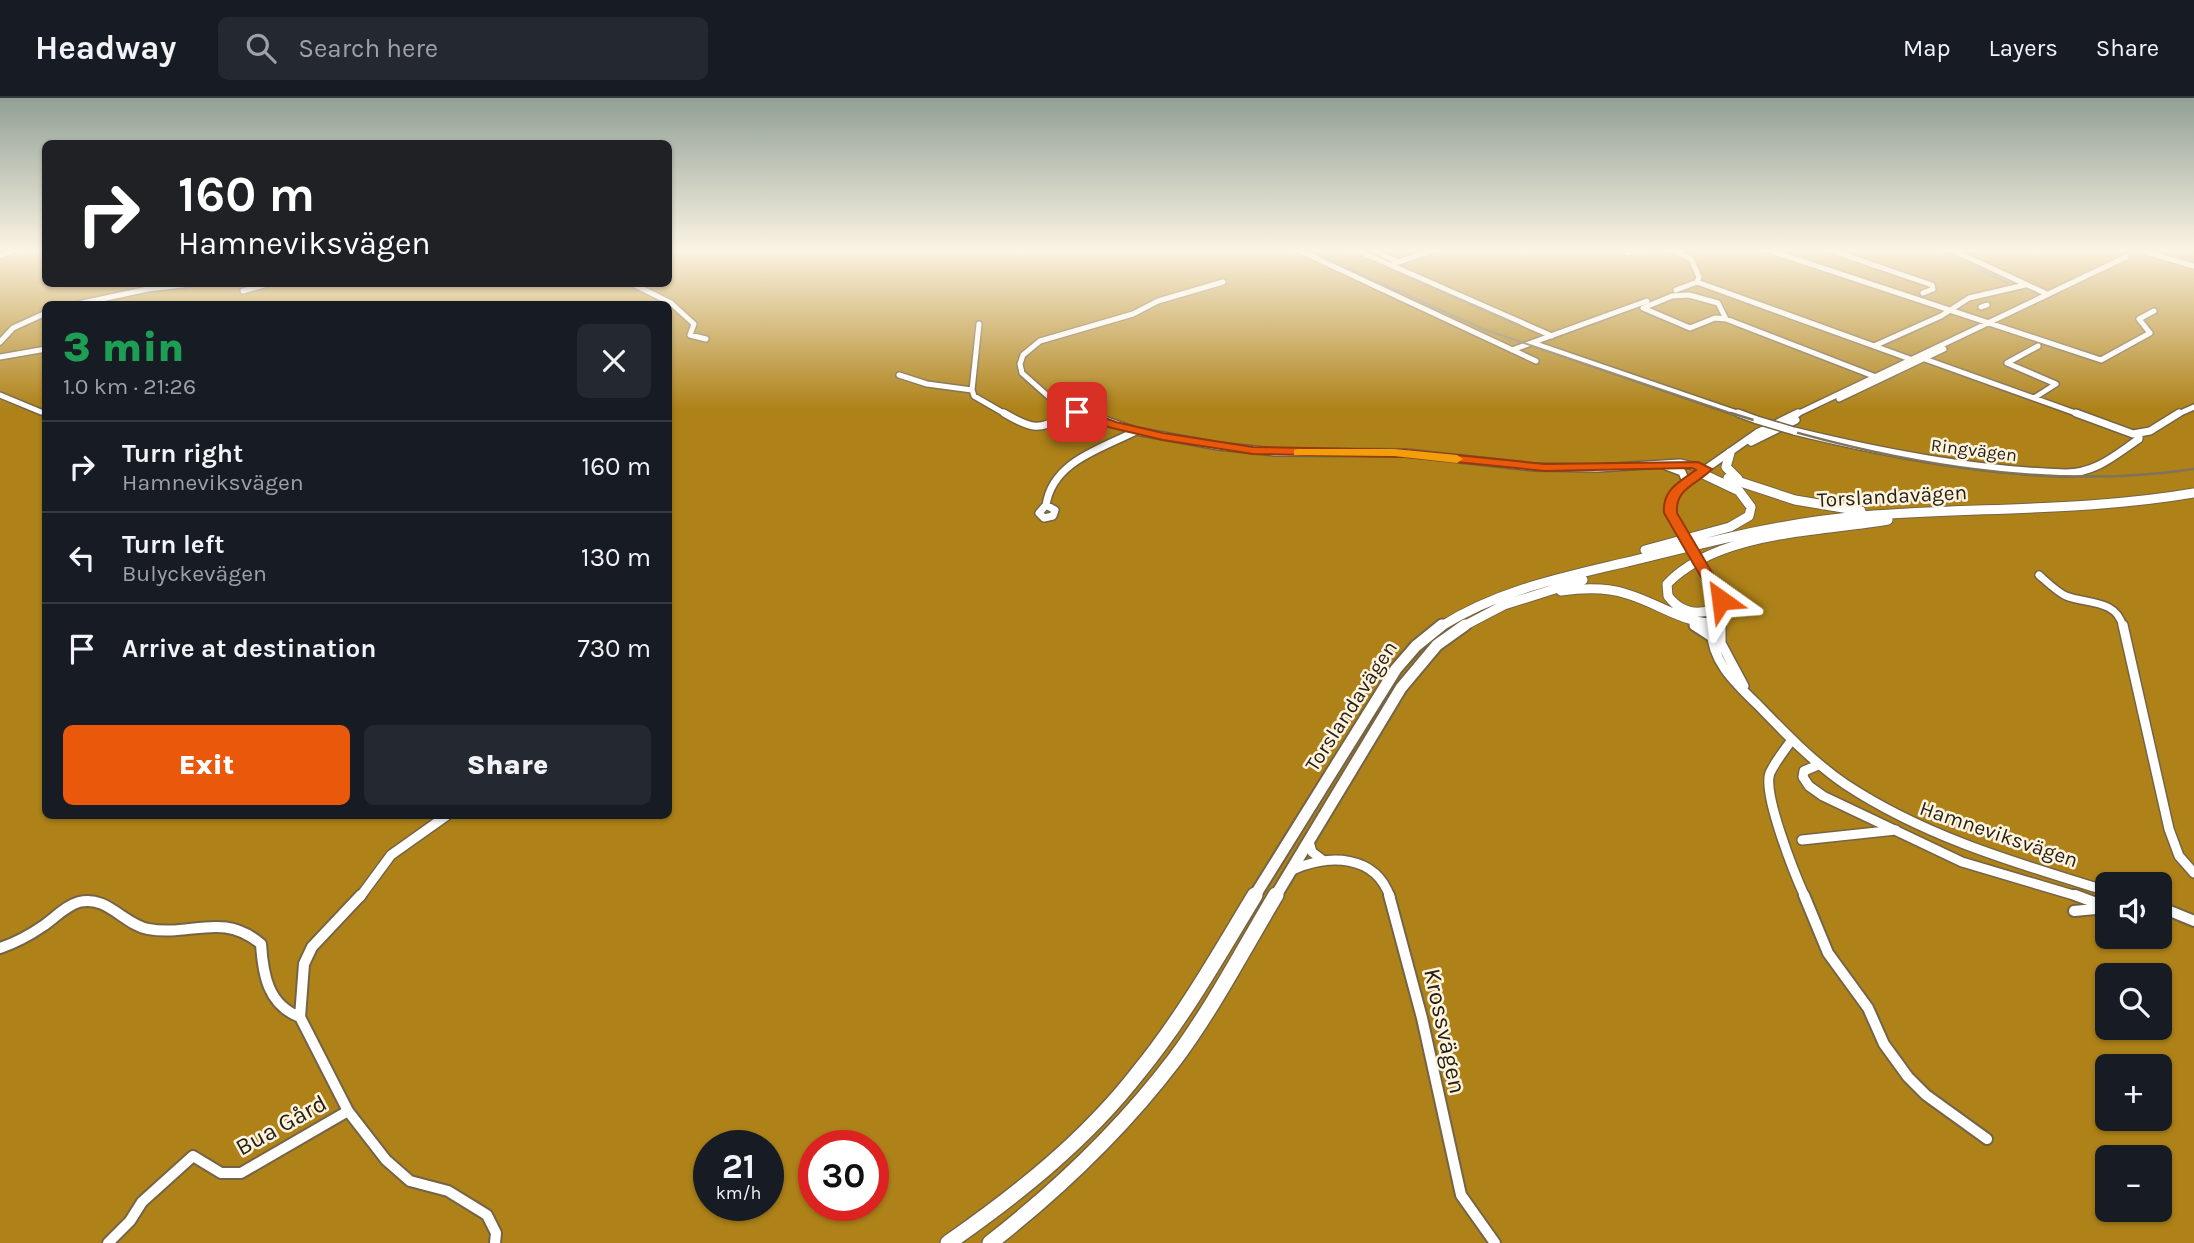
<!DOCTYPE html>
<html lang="en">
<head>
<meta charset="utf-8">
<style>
	:root { --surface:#171b24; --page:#242831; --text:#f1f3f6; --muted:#9ea1a6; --line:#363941; --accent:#ea580c }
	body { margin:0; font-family:Karla,sans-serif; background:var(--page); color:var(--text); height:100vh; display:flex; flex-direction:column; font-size:26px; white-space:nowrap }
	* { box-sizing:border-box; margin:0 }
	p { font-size:23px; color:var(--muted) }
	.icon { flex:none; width:38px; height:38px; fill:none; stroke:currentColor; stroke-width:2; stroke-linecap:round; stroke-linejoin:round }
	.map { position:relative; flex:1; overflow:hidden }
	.details { position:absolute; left:42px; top:203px; width:630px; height:518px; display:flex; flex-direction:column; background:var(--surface); border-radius:10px; box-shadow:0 2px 5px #0004 }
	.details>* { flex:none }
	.banner { position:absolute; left:42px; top:42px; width:630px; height:147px; border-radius:10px; box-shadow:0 2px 5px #0004; background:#202124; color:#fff; overflow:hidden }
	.controls { position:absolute; left:2095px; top:774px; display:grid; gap:14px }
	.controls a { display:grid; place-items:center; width:77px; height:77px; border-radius:10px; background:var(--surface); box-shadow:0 2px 5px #0004; font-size:35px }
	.speed { position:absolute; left:693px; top:1032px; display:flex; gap:14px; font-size:35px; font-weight:700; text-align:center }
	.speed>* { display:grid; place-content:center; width:91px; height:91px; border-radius:50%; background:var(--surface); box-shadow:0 2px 5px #0004; line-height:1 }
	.speed small { font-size:18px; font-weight:400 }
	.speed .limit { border:10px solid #d22; background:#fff; color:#111 }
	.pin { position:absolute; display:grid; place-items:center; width:60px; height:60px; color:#fff; margin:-30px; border-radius:14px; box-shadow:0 4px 10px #0006 }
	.me { position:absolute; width:77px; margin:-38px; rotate:329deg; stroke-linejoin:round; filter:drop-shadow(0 0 5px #0008) }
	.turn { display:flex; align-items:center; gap:24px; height:147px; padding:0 21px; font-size:32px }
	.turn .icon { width:91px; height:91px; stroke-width:2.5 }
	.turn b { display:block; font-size:49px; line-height:60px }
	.round { display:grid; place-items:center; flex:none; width:74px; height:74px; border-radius:10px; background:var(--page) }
	.overview { display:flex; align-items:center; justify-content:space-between; height:119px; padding:0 21px }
	h1 { font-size:42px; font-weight:800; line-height:52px; color:#1e9e55 }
	.primary-button { display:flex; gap:14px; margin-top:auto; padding:14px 21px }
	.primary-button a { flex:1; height:80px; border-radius:10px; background:var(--accent); color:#fff; font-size:28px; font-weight:800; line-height:80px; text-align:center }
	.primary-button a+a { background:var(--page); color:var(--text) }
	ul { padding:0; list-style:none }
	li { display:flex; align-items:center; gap:21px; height:91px; padding:0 21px; border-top:2px solid var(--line) }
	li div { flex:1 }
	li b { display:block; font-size:26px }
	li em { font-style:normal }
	header { display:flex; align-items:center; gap:42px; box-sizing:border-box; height:98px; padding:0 35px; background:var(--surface); border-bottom:2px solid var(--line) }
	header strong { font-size:33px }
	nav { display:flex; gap:38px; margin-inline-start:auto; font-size:24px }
	.search { width:490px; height:63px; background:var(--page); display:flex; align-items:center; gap:18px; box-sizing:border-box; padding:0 24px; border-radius:10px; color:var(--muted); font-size:26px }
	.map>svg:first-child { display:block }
</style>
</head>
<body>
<header>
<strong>Headway</strong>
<div class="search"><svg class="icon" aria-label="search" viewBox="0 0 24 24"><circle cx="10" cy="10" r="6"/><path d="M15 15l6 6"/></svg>Search here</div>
<nav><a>Map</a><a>Layers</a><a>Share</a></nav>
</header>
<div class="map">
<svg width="2194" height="1145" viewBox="0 0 2194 1145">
	<rect width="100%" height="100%" fill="#f8e6c3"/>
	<path fill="#ae8219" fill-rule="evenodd" d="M0,151H45L46,186H668L669,151H2194V1145H0ZM46,206H668V718H46ZM2107,786H2160V838H2107ZM2107,877H2160V929H2107ZM2107,968H2160V1020H2107ZM709,1048H768V1108H709ZM814,1048H873V1108H814ZM2107,1059H2160V1111H2107Z"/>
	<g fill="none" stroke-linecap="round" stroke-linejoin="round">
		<g stroke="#746445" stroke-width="8">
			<path id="minor-far3" d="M1296,151L1536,263
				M1354,151L1552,238
				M1370,151L1398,164L1394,165
				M1671,151L1691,161L1699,179L1697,184L1676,192
				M1765,151L2101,262L2150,235L2139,221L2154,213
				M1827,151L1932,187L1933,191L1923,195
				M1950,151L2047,196
				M2135,151L2194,168
				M1627,155L1640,151
				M0,158L16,151
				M1398,164L1438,151
				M1697,184L1910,261
				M633,186L671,205L694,226L690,237L706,241
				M243,193L267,186
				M1689,197L1718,205L1726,221L1715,220L1690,230L1643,210L1672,198Z
				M78,206L148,191L190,186
				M1981,209L1987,207
				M1726,221L1876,279
				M979,226L972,292L974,298L1007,317
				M0,244L13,230L46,215
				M1533,245L1743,317
				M1874,248L1941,218L1969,200L2025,187
				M1512,252L1647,203
				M0,259L46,251
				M1922,260L2081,317
				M899,277L927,286L972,292
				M0,297L41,314
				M2034,300L2056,286L2007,265L2038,248
				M1839,301L1944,251
				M1069,317L1077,314
				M1088,317L1049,299L1022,275L1020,266L1023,257L1040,243L1133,216L1158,203L1223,184
				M1795,317L2126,159
				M2176,317L2194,309"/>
		</g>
		<g stroke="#746445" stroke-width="10">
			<path id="minor-far2" d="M1004,315C1038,335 1039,330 1074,315
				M1084,315L1136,333L1218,348L1274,354L1406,355L1534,369L1598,370L1680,365L1706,371
				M1738,315L1757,322
				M2076,315L2133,336L2150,333L2179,315
				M1794,333C1884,355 1974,372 2066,375C2096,375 2115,357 2139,341V336
				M1751,344L1796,322
				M1666,368L1682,374L1686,384
				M1046,407L1055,412L1053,418L1044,420L1039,415Z
				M1046,407C1053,363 1101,351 1136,333
				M1676,427L1670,409L1677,391L1757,335L1798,315
				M2039,477C2047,484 2057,494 2066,498C2086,506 2117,501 2123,529
				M1708,480L1721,502V529
				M1711,529L1715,505L1713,490"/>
		</g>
		<g stroke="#746445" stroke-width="12">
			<path id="minor-far1" d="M1712,527C1708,560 1736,586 1758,607C1785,635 1813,664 1845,686C1925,739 2016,765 2107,793
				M1721,527V545L1744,588
				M2123,527L2169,731L2179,758L2194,775
				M1791,643C1784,653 1775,664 1770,675C1762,695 1795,777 1805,799
				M1818,667L1804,673L1803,679L1809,688L1823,698L1962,764L2080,799
				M1802,742L1896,732
				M1309,744L1312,754L1324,763
				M1292,772C1329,756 1375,756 1390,799
				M360,799L391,757L446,718"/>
		</g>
		<g stroke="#746445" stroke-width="14">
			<path id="minor" d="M361,797L312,849L304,866L300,919L348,1013L386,1062L410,1083L448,1093L487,1117L496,1135L495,1145
				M1389,797L1422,920L1461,1097L1495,1145
				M1804,797L1828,855L1868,910L1884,946L1908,979L1926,997L1987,1041
				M2075,797L2107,809
				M2160,809L2194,823
				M2074,813L2106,810
				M0,850C15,845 30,837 43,828C55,820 65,808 79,804C107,797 123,826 148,831C191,839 222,813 261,846C263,877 268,907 300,919
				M108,1145L130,1123L142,1104L193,1058L221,1075H241L348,1013"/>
		</g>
		<g stroke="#746445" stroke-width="11">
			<path id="major-far2" d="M1730,355L1726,369L1738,381
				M1728,380L1795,402L1861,413
				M1645,452L1730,429L1749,418L1751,409L1739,393L1701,375
				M1561,493C1583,490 1606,489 1627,496C1661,506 1686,528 1722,525
				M1714,511C1695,518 1680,514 1668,498L1667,486C1718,433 1819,434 1888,422
				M1695,527L1697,529
				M1440,529C1497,493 1559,480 1623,465C1702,446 1781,424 1862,418C1973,409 2084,414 2194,395
				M1462,529L1504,507L1583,482"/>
		</g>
		<g stroke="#746445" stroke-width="15">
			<path id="major-far1" d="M1695,527L1712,538
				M1254,799L1396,571L1416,548L1442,527
				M1275,799L1401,590L1437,547L1465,527"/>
		</g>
		<g stroke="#746445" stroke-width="18">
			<path id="major" d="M948,1145C1018,1096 1085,1043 1138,975C1183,920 1218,858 1255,797
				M990,1145C1059,1091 1122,1031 1175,961C1213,910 1243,852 1276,797"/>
		</g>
		<use href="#minor-far3" stroke="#fff" stroke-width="5"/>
		<use href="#minor-far2" stroke="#fff" stroke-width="7"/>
		<use href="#minor-far1" stroke="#fff" stroke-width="9"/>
		<use href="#minor" stroke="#fff" stroke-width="10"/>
		<use href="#major-far2" stroke="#fff" stroke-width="9"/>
		<use href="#major-far1" stroke="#fff" stroke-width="11"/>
		<use href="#major" stroke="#fff" stroke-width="15"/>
		<path stroke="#7e735d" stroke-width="2" d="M1306,151L1483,231L1736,317
			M1345,151L1519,227
			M1936,151L2008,185"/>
		<path stroke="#7e735d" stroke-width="2.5" d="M1731,315C1878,362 2040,394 2194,371"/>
		<g stroke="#746445" stroke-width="10" stroke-linecap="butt">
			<path id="minor-bridge" d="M1757,322L1794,333
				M1676,427L1708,480"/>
		</g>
		<use href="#minor-bridge" stroke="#fff" stroke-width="7"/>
	</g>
	<linearGradient id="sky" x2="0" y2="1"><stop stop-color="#91a095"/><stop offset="0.49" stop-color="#fcf4e4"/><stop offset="1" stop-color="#fcf4e4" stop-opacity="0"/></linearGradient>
	<rect width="2194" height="311" fill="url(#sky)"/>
	<path fill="#ea580c" stroke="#983908" stroke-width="2" d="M1077,310L1116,324L1163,335L1253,349L1406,352L1545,366L1698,364L1712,371C1697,387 1675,390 1677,415L1728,502L1721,507L1716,505L1664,415C1662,392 1679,384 1696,372L1692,370L1545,373L1406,359L1253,356L1163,342L1108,329L1073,316V311Z"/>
	<path fill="#f59e0b" d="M1298,351H1394L1457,357L1463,361L1457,365L1394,358L1294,357V352Z"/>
	<g text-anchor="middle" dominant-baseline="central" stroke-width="5" stroke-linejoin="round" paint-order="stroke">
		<g font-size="18" fill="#251e12" stroke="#fff4df">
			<text transform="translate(1974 352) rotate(7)">Ringvägen</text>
		</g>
		<g font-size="21" fill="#251e12" stroke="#fff4df">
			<text transform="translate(1892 398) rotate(-3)">Torslandavägen</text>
			<text transform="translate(1351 608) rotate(-57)">Torslandavägen</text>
			<text transform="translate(1999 736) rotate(19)">Hamneviksvägen</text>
		</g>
		<g font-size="24" fill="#251e12" stroke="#fff4df">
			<text transform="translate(1445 933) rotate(78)">Krossvägen</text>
			<text transform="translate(281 1027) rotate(-29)">Bua Gård</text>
		</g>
	</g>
</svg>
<div class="controls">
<a><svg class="icon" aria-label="sound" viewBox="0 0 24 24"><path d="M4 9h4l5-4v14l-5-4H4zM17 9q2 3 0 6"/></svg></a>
<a><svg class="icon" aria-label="search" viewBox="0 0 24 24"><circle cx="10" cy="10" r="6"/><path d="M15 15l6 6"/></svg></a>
<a>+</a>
<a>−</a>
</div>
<div class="speed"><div>21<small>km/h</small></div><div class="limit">30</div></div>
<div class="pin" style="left:1077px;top:314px;background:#d93025"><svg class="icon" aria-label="arrive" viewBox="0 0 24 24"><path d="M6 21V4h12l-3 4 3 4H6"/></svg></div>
<svg class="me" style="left:1721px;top:502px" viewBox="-20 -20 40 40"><path d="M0-17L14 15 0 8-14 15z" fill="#ea580c" stroke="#fff" stroke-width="4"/></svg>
<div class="banner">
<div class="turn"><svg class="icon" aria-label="right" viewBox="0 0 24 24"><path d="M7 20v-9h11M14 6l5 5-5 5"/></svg><div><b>160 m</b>Hamneviksvägen</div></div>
</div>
<section class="details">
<div class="overview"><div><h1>3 min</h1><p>1.0 km · 21:26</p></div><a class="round"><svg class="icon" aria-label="close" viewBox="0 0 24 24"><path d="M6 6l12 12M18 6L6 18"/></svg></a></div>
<ul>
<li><svg class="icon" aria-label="right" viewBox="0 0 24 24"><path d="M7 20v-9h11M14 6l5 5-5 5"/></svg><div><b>Turn right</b><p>Hamneviksvägen</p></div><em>160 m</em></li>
<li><svg class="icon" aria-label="left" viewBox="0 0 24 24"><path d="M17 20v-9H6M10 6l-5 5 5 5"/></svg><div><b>Turn left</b><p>Bulyckevägen</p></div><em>130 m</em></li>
<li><svg class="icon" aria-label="arrive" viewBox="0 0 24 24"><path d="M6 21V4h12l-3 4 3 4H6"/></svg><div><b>Arrive at destination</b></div><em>730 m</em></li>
</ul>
<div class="primary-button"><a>Exit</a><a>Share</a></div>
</section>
</div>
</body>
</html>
